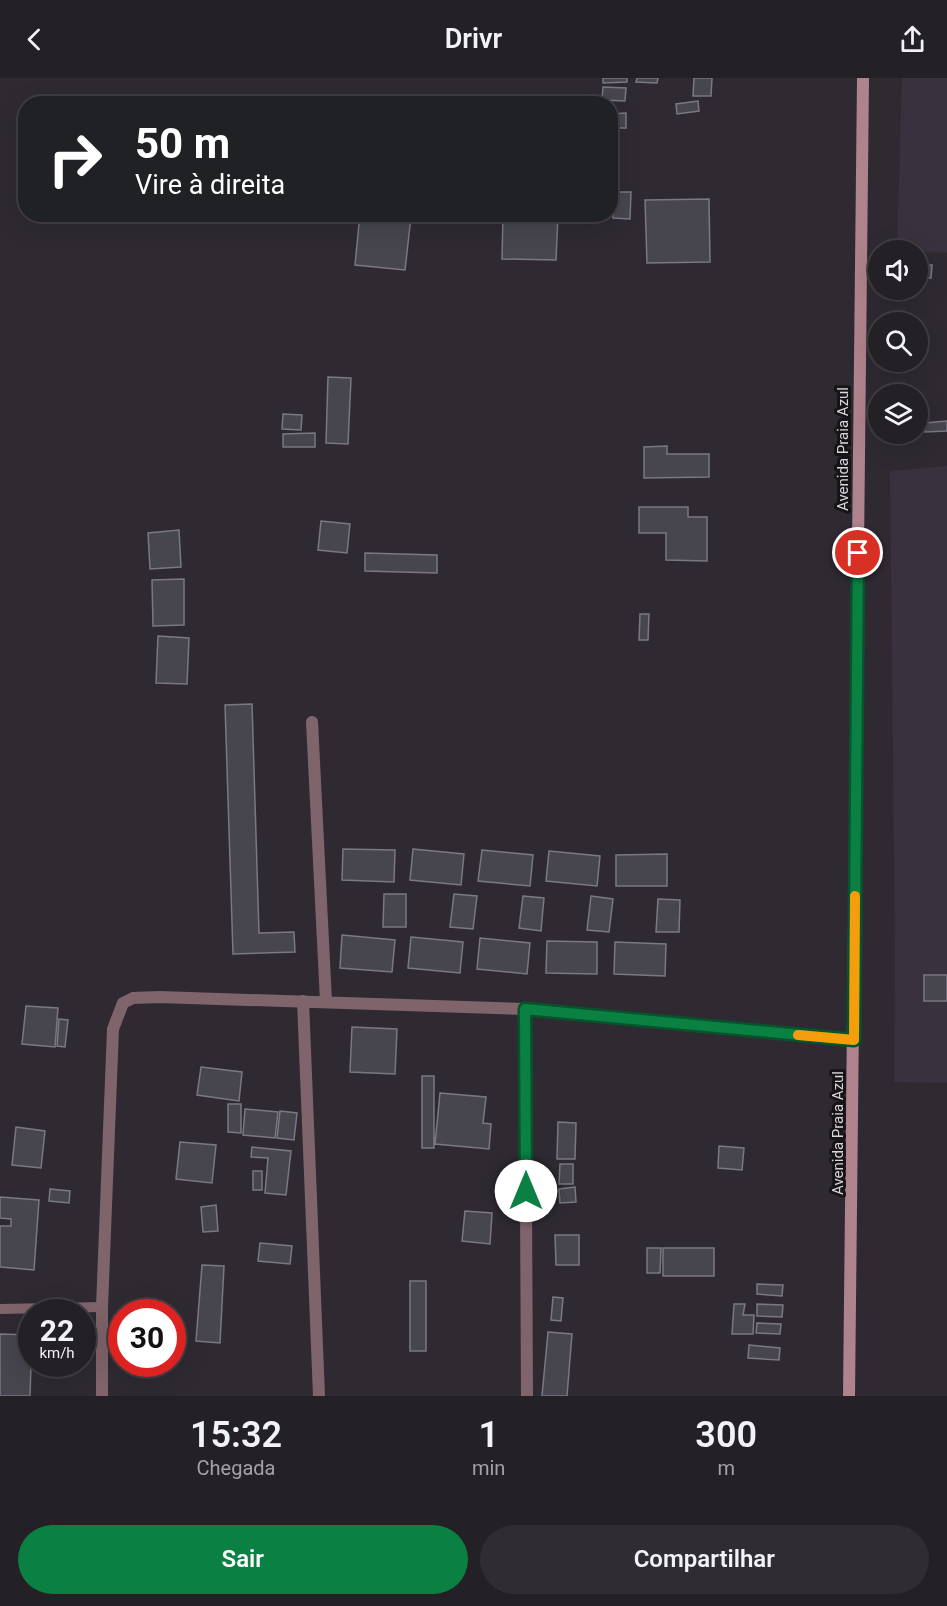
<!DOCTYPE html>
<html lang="pt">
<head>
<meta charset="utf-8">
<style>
	:root { --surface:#232026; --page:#2f2d32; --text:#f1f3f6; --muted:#a3a3a7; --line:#403e43; --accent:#0b8043 }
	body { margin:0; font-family:Roboto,sans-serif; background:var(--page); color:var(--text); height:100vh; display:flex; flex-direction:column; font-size:22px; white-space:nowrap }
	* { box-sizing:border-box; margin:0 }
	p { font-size:20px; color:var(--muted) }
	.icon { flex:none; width:33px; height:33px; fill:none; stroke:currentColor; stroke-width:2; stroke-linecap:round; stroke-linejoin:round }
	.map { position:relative; height:1318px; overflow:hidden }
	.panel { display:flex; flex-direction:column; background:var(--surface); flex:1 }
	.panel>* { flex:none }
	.hud { position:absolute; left:18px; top:18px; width:600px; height:126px; border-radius:24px; box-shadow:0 6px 24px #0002,0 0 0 2px var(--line); background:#202124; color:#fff; overflow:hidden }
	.buttons { position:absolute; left:868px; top:162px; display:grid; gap:12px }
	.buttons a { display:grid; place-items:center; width:60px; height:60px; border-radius:50%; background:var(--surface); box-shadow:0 6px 24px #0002,0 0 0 2px var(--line); font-size:30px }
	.speed { position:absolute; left:18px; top:1221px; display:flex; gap:12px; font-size:30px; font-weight:700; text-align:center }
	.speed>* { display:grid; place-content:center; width:78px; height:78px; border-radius:50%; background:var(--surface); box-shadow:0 6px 24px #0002,0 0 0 2px var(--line); line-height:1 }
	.speed small { font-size:15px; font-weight:400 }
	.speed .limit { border:9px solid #d22; background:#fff; color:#111 }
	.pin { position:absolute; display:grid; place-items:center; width:51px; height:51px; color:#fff; margin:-26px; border:3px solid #fff; border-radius:50%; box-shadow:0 2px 6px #0007 }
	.me { position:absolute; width:66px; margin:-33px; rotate:0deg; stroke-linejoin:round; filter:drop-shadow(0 0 4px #0008) }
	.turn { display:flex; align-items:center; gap:21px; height:126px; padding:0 18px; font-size:27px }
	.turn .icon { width:78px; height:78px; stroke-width:2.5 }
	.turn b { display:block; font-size:42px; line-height:51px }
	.eta { display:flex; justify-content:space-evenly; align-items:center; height:102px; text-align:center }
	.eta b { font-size:36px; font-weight:600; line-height:42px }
	.action { display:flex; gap:12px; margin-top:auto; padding:12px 18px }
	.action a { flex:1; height:69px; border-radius:36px; background:var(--accent); color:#fff; font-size:24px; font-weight:600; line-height:69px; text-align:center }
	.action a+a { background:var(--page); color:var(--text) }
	header { display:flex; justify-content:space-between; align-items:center; height:78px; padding:0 18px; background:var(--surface); font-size:27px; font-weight:600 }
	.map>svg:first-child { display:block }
</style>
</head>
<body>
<header><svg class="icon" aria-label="back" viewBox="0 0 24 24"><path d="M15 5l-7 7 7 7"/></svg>Drivr<svg class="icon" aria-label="share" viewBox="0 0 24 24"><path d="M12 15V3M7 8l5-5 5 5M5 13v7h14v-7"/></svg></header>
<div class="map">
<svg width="947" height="1318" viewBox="0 0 947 1318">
	<rect width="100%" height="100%" fill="#2f2a32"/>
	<path fill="#3a313e" d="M902,0H947V175L897,172Z
		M947,388V1005L894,1004L895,881L890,393Z"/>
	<path fill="#47464f" stroke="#7a7883" stroke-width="1.5" d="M603,0H627V4L603,5Z
		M637,0H658L657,5L636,4Z
		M694,0H712L711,18H693Z
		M603,9L626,10L625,23L602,22Z
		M698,23L699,33L677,36L676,26Z
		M626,35V50H610V36Z
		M614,114H631L630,141L613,140Z
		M709,121L710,184L647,185L645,122Z
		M360,136L411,139L405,192L355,187Z
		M503,136L558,138L556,182L502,181Z
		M918,187H932L931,200H918Z
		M328,299L351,300L348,366L326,365Z
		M283,336L302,337L301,352L282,351Z
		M947,343V353L925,354V345Z
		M315,355V369H283V356Z
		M667,368V376H709V399L644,400V369Z
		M639,429H688V439H707V483L666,482V455H639Z
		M321,443L350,446L347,475L318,472Z
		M179,452L181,489L150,491L148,455Z
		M365,475L437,477V495L365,493Z
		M184,501V547L153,548L152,502Z
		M640,536H649L648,562H639Z
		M158,558L189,560L187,606L156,605Z
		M252,626L259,855L294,854L295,874L233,876L225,627Z
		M343,771L395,772L394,804L342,802Z
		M413,771L464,776L461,807L410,802Z
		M482,772L533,777L530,808L478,803Z
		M549,773L600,778L597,808L546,803Z
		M667,776V808H616V777Z
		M384,816H406V849H383Z
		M454,816L477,818L473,851L450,849Z
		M523,818L544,820L541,853L519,850Z
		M591,818L613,821L609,854L587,852Z
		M658,821L680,822L679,854H656Z
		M342,857L395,862L392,894L340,890Z
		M411,859L463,864L460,895L408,890Z
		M480,860L530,865L527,896L477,891Z
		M547,863L597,864V896L546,895Z
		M615,864L666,866L665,898L614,896Z
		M924,897H947V923H924Z
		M26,928L58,930L55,969L22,966Z
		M59,941L68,942L65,969L57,968Z
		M352,949L397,951L395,996L350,994Z
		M201,989L242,994L239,1023L197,1017Z
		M422,998H434V1070H422Z
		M440,1015L486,1019L483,1045L491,1046L489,1071L435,1066Z
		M228,1026H241V1055L228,1054Z
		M245,1031L278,1034L275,1060L243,1057Z
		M280,1033L297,1035L294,1062L277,1060Z
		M558,1044L576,1045L575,1081H557Z
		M16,1049L45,1053L41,1090L12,1087Z
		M180,1064L216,1067L212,1105L176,1101Z
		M719,1068L744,1070L742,1092L718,1090Z
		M252,1069L291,1073L286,1117L265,1115L268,1080L251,1079Z
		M560,1086H573V1106H559Z
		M253,1093H262V1112H253Z
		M575,1109L576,1124L560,1125L559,1111Z
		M50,1111L70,1113L69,1125L49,1123Z
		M0,1119L39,1122L34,1192L0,1189V1148H11V1141L0,1140Z
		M216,1127L218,1153L203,1154L201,1129Z
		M465,1133L492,1135L490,1166L462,1163Z
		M555,1157H579V1187H556Z
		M260,1165L292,1168L290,1186L258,1183Z
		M647,1170H661L660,1195H647Z
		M663,1170H714V1198H663Z
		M202,1187L224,1188L220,1265L196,1263Z
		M410,1203H426V1273H410Z
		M757,1206L783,1207L782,1218L757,1216Z
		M553,1219L563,1220L561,1243L551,1242Z
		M734,1226H745L743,1237H754L753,1256H732Z
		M757,1226L783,1227L782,1239L757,1238Z
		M757,1245L781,1246L780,1256L756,1255Z
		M548,1254L572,1256L567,1318H542Z
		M0,1256L32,1257L30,1318H0Z
		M749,1267L780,1270L779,1282L748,1280Z"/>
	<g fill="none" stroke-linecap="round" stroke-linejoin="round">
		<path stroke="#80646b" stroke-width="10" d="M0,1231L102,1229"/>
		<path stroke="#80646b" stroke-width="12" d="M312,644L326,923
			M303,923L319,1318
			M525,931L527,1318
			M102,1318V1229L113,951L123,925L133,920L159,919L525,931L854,962"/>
		<path stroke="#af838e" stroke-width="12" d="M849,1318L863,0"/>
	</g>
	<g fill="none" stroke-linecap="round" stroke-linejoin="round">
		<g stroke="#07532c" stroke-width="15">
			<path id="route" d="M526,1113L525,931L854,962L858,475"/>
		</g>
		<use href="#route" stroke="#0b8043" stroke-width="10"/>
		<path stroke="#f59e0b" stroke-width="10" d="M798,957L854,962L855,818"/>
	</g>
	<g text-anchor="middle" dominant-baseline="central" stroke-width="6" stroke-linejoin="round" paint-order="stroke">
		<g font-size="15" fill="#d9d5db" stroke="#161417">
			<text transform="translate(843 371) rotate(-90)">Avenida Praia Azul</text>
			<text transform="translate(838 1055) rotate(-90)">Avenida Praia Azul</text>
		</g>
	</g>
</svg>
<div class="buttons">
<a><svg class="icon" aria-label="sound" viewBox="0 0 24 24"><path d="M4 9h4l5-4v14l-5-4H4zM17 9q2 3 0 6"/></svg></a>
<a><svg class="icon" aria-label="search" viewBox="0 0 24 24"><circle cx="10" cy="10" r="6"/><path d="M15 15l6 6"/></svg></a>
<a><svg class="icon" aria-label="layers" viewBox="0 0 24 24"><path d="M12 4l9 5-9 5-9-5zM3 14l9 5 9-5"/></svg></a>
</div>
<div class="speed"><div>22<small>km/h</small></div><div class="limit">30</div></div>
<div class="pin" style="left:858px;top:475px;background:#d93025"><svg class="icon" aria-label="arrive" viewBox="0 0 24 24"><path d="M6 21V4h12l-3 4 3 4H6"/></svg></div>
<svg class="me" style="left:526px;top:1113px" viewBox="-20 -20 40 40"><circle r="19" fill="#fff"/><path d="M0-13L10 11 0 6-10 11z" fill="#0b8043"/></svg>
<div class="hud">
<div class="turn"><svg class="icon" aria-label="right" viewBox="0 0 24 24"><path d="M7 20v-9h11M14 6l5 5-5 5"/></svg><div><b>50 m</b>Vire à direita</div></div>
</div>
</div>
<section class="panel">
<div class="eta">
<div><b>15:32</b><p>Chegada</p></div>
<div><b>1</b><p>min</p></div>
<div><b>300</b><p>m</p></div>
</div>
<div class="action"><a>Sair</a><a>Compartilhar</a></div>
</section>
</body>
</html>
